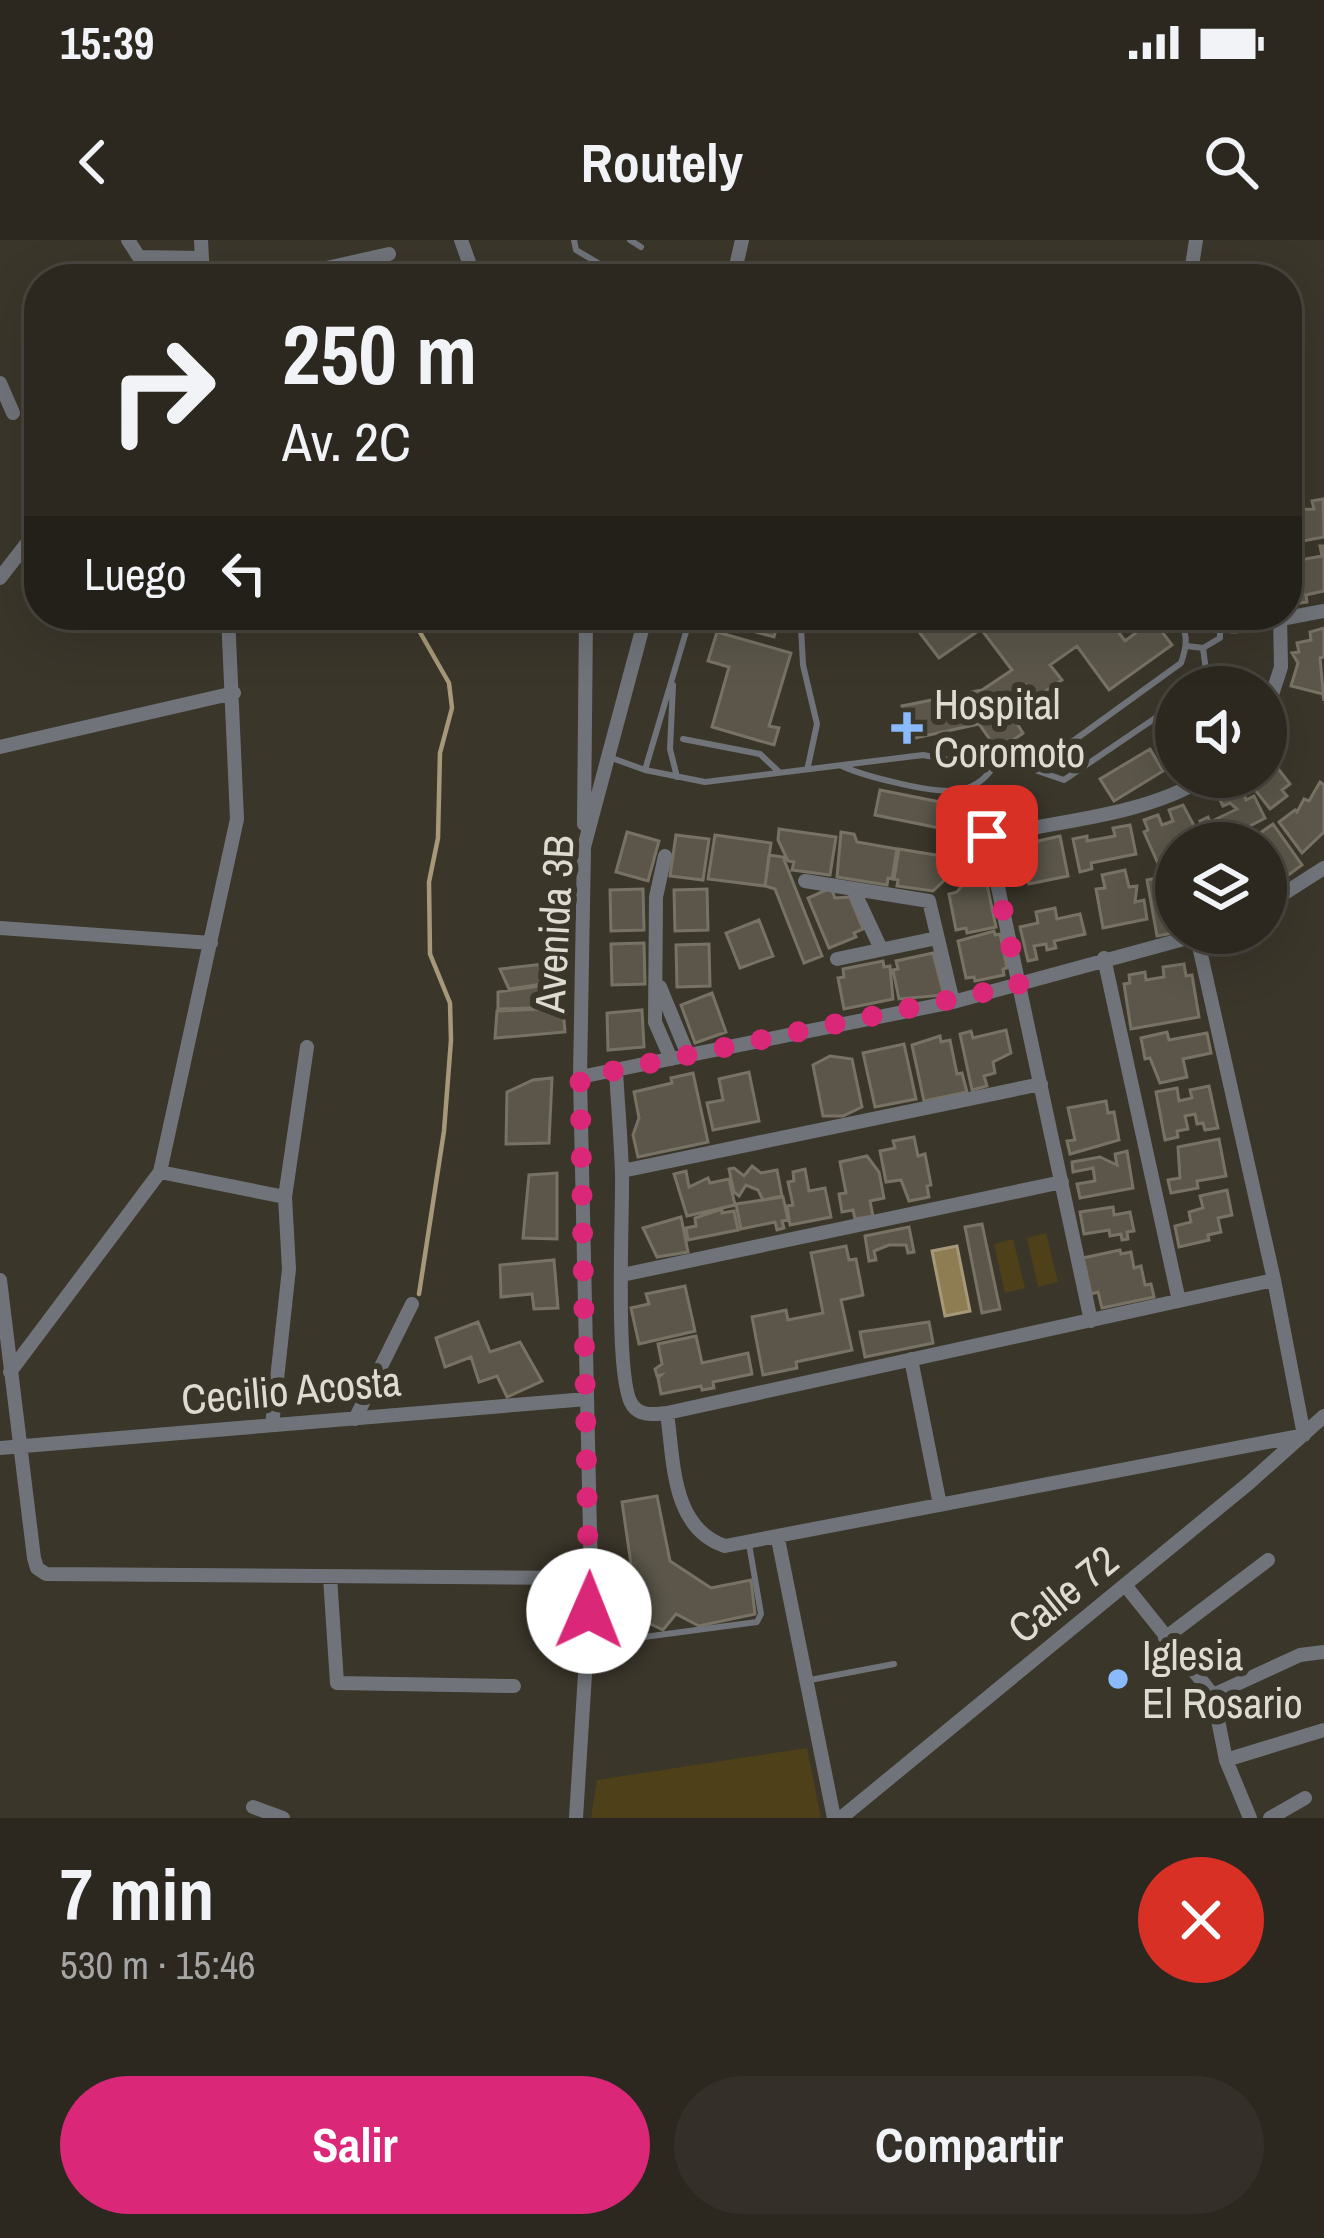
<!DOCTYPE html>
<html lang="es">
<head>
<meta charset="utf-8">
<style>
	:root { --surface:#2c2820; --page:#343029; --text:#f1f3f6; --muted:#a6a6a5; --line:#48443e; --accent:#db2777 }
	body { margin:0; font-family:"Archivo Narrow",sans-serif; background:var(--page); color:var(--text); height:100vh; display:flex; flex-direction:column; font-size:45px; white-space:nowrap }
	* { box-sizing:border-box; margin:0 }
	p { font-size:39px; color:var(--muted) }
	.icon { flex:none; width:66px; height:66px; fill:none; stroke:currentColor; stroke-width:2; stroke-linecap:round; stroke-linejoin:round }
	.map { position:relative; height:1578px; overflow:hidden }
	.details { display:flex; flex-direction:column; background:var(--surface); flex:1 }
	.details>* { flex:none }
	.top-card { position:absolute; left:24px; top:24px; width:1278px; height:366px; border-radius:48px; box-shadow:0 12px 48px #0002,0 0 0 3px var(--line); background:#2c2820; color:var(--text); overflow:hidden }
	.fabs { position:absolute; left:1155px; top:426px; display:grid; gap:24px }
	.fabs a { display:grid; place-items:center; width:132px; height:132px; border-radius:50%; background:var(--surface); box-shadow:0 12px 48px #0002,0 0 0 3px var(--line); font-size:60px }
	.pin { position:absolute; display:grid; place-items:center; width:102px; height:102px; color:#fff; margin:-51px; border-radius:24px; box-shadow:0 6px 18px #0006 }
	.me { position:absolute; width:132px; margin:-66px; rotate:1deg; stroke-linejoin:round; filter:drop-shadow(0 0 9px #0008) }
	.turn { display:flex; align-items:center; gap:42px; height:252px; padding:0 60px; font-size:54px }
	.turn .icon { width:156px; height:156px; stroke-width:2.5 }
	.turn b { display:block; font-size:84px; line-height:102px }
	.then { display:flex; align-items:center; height:114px; padding:0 60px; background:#0003; gap:24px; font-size:45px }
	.round { display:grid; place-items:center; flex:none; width:126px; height:126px; border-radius:63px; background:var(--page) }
	.overview { display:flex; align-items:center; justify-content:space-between; height:204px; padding:0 60px }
	h1 { font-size:72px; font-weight:700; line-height:90px }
	.cta { display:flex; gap:24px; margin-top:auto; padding:24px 60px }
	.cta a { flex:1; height:138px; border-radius:72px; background:var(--accent); color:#fff; font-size:48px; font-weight:700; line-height:138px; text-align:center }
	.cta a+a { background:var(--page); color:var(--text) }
	.status { display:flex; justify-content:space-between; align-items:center; height:84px; padding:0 60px; background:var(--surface); direction:ltr }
	.status svg { height:33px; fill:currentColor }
	header { display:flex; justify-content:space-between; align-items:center; height:156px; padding:0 60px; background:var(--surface); font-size:54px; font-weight:700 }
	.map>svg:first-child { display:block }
</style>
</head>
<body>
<div class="status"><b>15:39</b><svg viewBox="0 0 49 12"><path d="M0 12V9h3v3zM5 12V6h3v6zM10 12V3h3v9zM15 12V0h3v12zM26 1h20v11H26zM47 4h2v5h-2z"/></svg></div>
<header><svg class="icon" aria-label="back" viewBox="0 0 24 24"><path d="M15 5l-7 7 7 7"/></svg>Routely<svg class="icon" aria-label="search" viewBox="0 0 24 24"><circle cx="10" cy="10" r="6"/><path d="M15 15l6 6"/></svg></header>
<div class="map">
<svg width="1324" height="1578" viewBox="0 0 1324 1578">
	<rect width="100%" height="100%" fill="#3b362a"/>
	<path fill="#4e4019" d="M1046,993L1058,1042L1038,1047L1027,998Z
		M1013,999L1025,1048L1005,1053L994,1004Z
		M807,1508L821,1578H591L597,1540Z"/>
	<path fill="#8e7d52" stroke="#a69979" stroke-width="3" d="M957,1006L970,1071L945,1076L932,1011Z"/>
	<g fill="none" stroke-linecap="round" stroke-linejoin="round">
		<path stroke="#a69979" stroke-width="4.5" d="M438,39V24
			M416,375L417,387L449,443L452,468L440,513L438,598L429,642L430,714L450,763L451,800L444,891L419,1054"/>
	</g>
	<path fill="#5b5649" stroke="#787265" stroke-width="3" d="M1323,259L1324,297L1287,304V270L1314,269L1312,261Z
		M1320,306H1324V351L1306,355L1307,362L1287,365V317L1300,314V320L1322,316Z
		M752,375H780L774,397L748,390Z
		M906,375H1106L1125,401L1153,380L1172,405L1109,450L1077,406L1050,425L1062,440L1038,456L1026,445L1002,460L1023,493L998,511L979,484L911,499L902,466L982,450L1012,430L981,389L939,418Z
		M1324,388V417L1320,418L1324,461L1323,454L1291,446L1298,423L1292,413L1299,412L1297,403L1311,400L1310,392Z
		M717,392L791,413L769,486L779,488L774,505L712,487L729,427L708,421Z
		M1274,478L1286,493L1272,505L1266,497V485Z
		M1150,509L1163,531L1114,561L1100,539Z
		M1273,522L1290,544L1282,550L1287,556L1270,569L1245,537H1266V527Z
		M1216,537H1231L1234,544L1240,541L1246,560L1254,556L1265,578L1248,587L1250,590L1244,594L1241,588L1236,591L1232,584L1212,594L1215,598L1210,600L1200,581L1208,577L1210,582L1237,569L1230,563L1223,566L1216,552L1222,550Z
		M1320,542L1324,545V592L1302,613L1279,582L1295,570L1297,572L1304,559L1309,561Z
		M880,550L950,564L944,589L875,575Z
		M1183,565L1199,595L1191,598L1193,603H1176V622L1160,628L1144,592L1148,590L1144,580L1158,575L1162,585L1173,581L1169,570Z
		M1273,584L1302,625L1269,649L1266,603L1250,600Z
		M1130,585L1136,614L1091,623L1092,629L1080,632L1073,599L1087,596V601L1115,596L1113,588Z
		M779,589L836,597L830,635L792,630L794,622L788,621L778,600Z
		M627,592L659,601L648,641L616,632Z
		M841,592L854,594L857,602L897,609L892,639L888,638L887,645L837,637Z
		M676,595L709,599L703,640L670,636Z
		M715,595L771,603L765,646L708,639Z
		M1060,596L1068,636L1029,644L1026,627L1020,628L1017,614L1031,611L1029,603Z
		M899,609L954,618L952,633L933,651L897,646L898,640L894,639Z
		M769,615L783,617L822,716L804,723L775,649L765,646Z
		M1125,630L1129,647L1137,646L1135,662L1144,660L1147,679L1103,688L1096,649L1105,648L1102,635Z
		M985,635L996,687L967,693L966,688L956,690L949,654L957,652L968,638Z
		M1173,635L1176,648L1169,650L1171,657L1160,659L1162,671L1167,670L1166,665L1176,663V685L1172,686L1173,693L1157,696L1147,640Z
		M831,648L835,658L850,657L863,689L854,693L856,697L829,708L808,658Z
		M643,649L644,690L611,691L610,650Z
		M707,649L708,690L675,691L674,650Z
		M1055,668L1057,679L1080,674L1085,694L1054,701L1056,708L1047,710L1046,704L1034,706L1037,719L1028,721L1020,687L1038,683L1036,672Z
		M759,680L773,716L740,728L726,693Z
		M994,691L995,695L1000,694L1007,728L1003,729L1004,735L975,741L974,737L966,738L958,701Z
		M644,703L645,744L612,745L611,704Z
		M709,704L710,746L677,747L676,705Z
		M933,713L944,755L899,759L893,730L898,729L896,721Z
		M883,721L884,727L890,726L893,759L844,769L838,738L844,737L843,729Z
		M563,722L562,741L509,749L500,729Z
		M1184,724L1186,736L1192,735L1199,777L1131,789L1124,744L1130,743L1129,735L1145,732L1146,740L1164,737L1163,727Z
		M562,743V767L498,769V752Z
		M712,753L726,792L695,803L681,765Z
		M563,768L565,792L495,798L497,771Z
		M642,770L644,807L608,810L607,773Z
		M1006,790L1011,813L993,822L995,833L984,836L987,846L972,850L960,794L971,791L973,798Z
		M1167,792L1169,800L1207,793L1211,813L1183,819L1187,837L1160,843L1150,818L1145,819L1141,798Z
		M940,796L941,802L950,800L957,834L962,833L967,852L924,861L912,805Z
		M904,804L916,859L875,867L863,813Z
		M830,816L852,819L862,867L843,876H823L813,825Z
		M749,832L759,881L713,890L707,863L723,860L719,839Z
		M693,833L708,902L638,917L633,895L639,878L634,852L672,843L671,838Z
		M552,838L549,903L506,904L507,852L533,840Z
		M1209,846L1218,888L1205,890L1203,883L1197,884L1195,874L1185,876L1188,889L1177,891L1178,897L1165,900L1156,852L1177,848L1179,861L1192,858L1190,850Z
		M1106,861L1108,873L1114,872L1119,900L1070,914L1067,901L1075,900L1068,868Z
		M914,897L918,916L925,914L931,945L927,946L929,957L909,961L901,940L886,942L880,911L895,908L893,901Z
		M1219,899L1226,936L1197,941L1198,948L1171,953L1168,940L1180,938L1178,907Z
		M1127,911L1133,948L1080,958L1077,944L1095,941L1093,928L1073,932L1072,922L1100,917L1117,925L1115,914Z
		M867,916L879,932L884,958L870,961L873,976L855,979L853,970L842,972L839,954L846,953L840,922Z
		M752,926L761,933L777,930L782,956L763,960L758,950L746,945L739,956L734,952L729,929L734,928L744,936Z
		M805,929L809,951L825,948L831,977L790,985L787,966L793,965L788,942L794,941L793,932Z
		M686,931L689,947L708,938L710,943L729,939L735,965L687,976L674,934Z
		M557,933V999L523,998L529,935Z
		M1227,950L1232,975L1218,978L1221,992L1208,995L1209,1000L1179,1007L1175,986L1191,982L1189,972L1203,968L1200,956Z
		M783,957L788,980L782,981L784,988L777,990L775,982L741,989L736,964Z
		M1113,967L1114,975L1130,972L1134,991L1127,992L1128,999L1122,1000L1121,994L1110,996L1109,990L1084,994L1080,972Z
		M722,969V973L734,971L738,990L688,1000L686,988L696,986L695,978Z
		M681,977L688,1012L657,1017L643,988Z
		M982,984L1000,1069L982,1073L965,987Z
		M909,987L914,1012L908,1013L906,1005H889L874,1011L876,1020L869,1021L865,996Z
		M846,1006L849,1020L856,1019L863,1055L841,1060L852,1110L796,1122L797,1128L763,1135L752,1077L786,1070L788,1080L823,1073L811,1013Z
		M1120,1010L1121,1014L1131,1012L1134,1028L1141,1026L1145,1045L1151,1044L1154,1057L1102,1068L1098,1052L1091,1054L1083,1018Z
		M554,1020L558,1068L534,1069L532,1054L501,1057L500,1025Z
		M685,1046L695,1091L639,1104L631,1068L649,1064L646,1054Z
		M478,1082L490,1112L520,1102L542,1141L507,1157L497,1136L479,1142L471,1117L445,1127L436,1098Z
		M929,1082L933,1103L865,1117L860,1092Z
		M696,1096L702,1123L748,1113L752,1134L713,1142L714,1148L702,1150L701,1146L661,1154L658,1138L661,1135L657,1136L655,1129L662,1124L658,1104Z
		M657,1256L670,1321L711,1348L751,1340L755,1374L699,1386L676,1374L663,1390L632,1375L642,1350L634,1345L622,1262Z"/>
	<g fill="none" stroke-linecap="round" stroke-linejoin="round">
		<path stroke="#70747a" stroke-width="6" d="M574,0L576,10L625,39
			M630,0L641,7
			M793,375L801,387
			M1220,387C1237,395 1249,389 1259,375
			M1187,406L1203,408L1220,398V387L1211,375
			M673,445L670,509L677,537
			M1200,447L1207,438L1203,408
			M683,499L760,514L778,531
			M609,517L645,530L705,542L923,515L993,528L1026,527L1069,504L1181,423C1188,403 1188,392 1176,375
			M808,526L817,484L803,425L801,387L811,375
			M842,526C863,536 937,555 959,550C972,548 984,540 992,529
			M1026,527L1064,540L1176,464
			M645,530L691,375
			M591,1404L757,1382L761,1374L749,1304
			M810,1440L894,1424"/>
		<path stroke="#70747a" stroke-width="14" d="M128,0L139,17L202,18
			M201,0L203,39
			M461,0L475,39
			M278,39L389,14
			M733,39L742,0
			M1190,39L1196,0
			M0,143L13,173
			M0,338L31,298
			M1281,379L1324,371
			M1266,473L1281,427L1280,375
			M0,507L234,453
			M584,584L586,375
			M665,616L656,657L655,782L671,819
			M805,641L929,661L953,762
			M853,649L881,709
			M1266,665L1324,628
			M0,688L211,703
			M1197,697L1274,1040
			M1104,718L1179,1061
			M837,719L937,698
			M660,747L688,815
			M616,831C618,866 621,900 622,934C623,973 614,1144 633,1166C642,1177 654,1174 667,1173L1274,1040L1304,1195L725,1306C671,1288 674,1221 667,1173
			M580,837L953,762L1206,693
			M622,931L1041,844
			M160,932L285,957
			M622,1035L1062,942
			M0,1040L34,1318L37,1328L46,1334L591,1338
			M1091,1081L987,596C1056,582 1148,575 1206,537
			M911,1119L940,1265
			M10,1132L160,932L237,579L228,375
			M355,1179L412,1064
			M272,1185L289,1029L285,957L307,807
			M0,1208L587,1159
			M778,1299L834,1578
			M330,1337L337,1443L514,1446
			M1125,1345L1213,1455L1226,1520L1250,1578
			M1165,1398L1268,1320
			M1213,1455L1300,1415L1324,1412
			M1226,1520L1324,1490
			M253,1567L283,1578
			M576,1578L591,1338L580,837L584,607L646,375
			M841,1578L1249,1243L1324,1176
			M1270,1578L1305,1558"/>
	</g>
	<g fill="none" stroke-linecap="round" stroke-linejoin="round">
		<path stroke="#db2777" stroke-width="21" stroke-dasharray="0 37.8" d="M589,1371L580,838L1019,745L987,596"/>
	</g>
	<g fill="#8abafc" stroke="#3b362a" stroke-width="4.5">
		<path d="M901 470h12v12h12v12h-12v12h-12v-12h-12v-12h12z"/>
		<circle cx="1118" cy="1439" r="12"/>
	</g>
	<g text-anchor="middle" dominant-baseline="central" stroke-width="12" stroke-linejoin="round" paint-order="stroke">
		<g font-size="42" fill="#dedbd3" stroke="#3b362a" text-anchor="start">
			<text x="934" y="464">Hospital<tspan x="934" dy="48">Coromoto</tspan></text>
			<text x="1142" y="1415">Iglesia<tspan x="1142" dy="48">El Rosario</tspan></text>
		</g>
		<g font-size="42" fill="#dedbd3" stroke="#3b362a">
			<text transform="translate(554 684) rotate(-87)">Avenida 3B</text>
			<text transform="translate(291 1150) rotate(-5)">Cecilio Acosta</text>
			<text transform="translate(1063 1354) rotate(-39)">Calle 72</text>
		</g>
	</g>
</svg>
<div class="fabs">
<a><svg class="icon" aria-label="sound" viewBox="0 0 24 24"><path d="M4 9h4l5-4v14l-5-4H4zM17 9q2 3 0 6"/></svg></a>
<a><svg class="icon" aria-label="layers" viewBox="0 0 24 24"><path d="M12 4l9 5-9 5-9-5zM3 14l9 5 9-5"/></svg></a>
</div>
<div class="pin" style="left:987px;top:596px;background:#d93025"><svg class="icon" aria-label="arrive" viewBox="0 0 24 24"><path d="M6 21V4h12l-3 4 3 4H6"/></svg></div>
<svg class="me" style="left:589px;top:1371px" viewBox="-20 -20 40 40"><circle r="19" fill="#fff"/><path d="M0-13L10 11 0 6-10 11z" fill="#db2777"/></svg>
<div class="top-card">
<div class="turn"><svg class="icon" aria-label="right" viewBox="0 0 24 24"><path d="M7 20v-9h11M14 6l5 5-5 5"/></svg><div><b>250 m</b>Av. 2C</div></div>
<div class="then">Luego<svg class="icon" aria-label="left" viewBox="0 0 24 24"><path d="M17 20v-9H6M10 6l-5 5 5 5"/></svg></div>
</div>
</div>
<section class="details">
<div class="overview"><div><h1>7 min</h1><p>530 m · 15:46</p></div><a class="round" style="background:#d93025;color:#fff"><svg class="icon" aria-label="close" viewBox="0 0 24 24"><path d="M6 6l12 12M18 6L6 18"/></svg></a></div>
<div class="cta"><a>Salir</a><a>Compartir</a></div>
</section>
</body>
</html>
